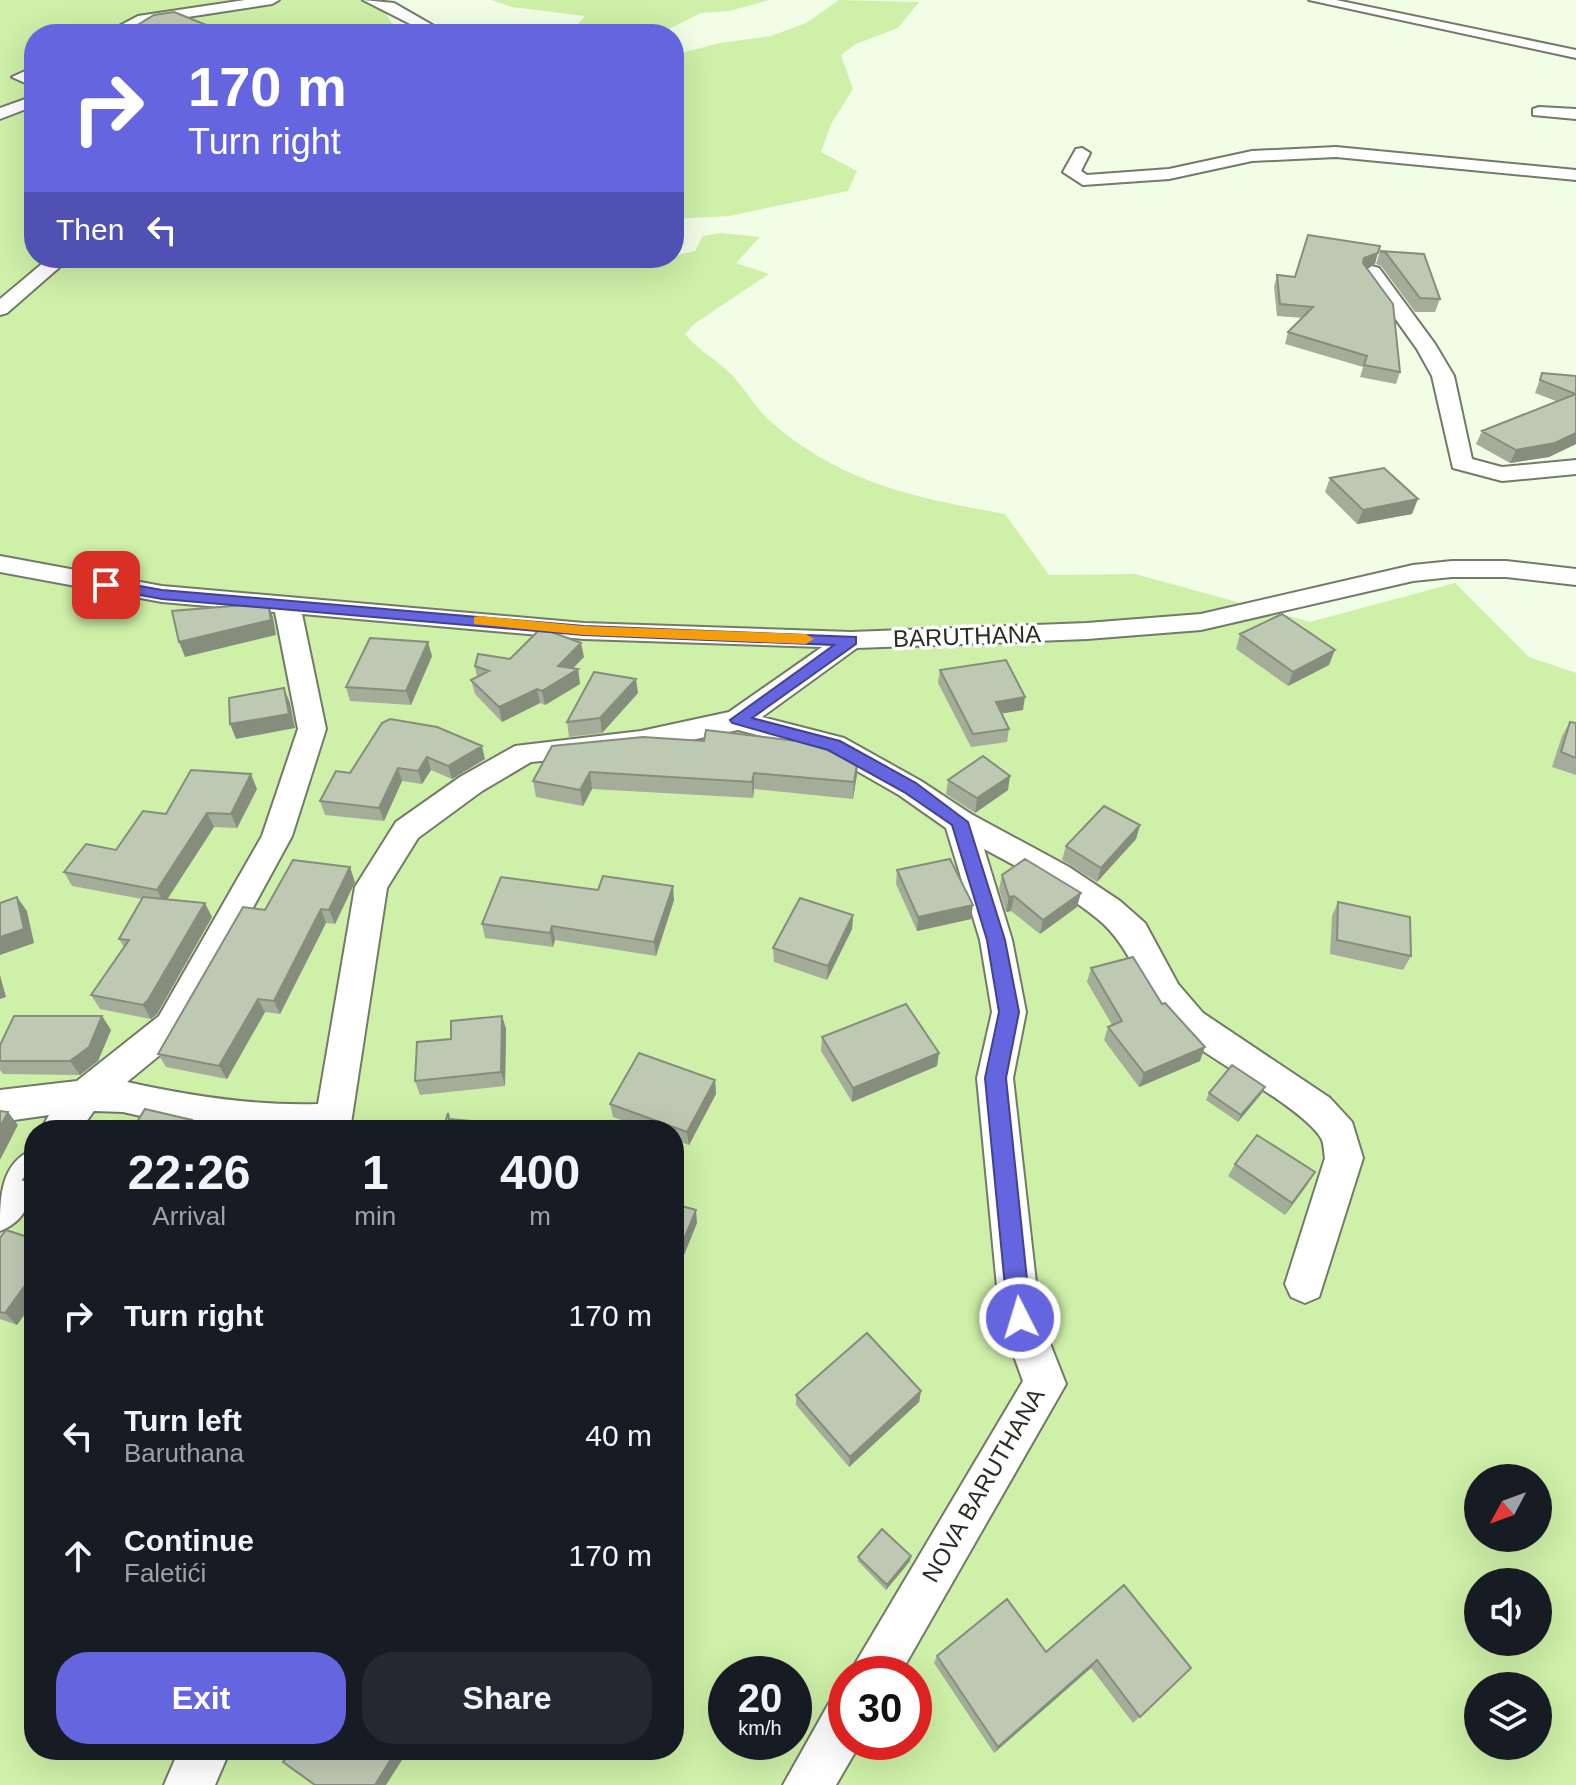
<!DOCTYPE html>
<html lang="en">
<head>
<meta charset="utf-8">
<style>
	:root { --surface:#171b24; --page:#242831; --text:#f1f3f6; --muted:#9ea1a6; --accent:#6566df }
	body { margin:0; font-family:Arial,sans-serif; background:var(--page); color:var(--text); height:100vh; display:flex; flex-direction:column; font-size:30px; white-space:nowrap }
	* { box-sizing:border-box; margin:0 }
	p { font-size:26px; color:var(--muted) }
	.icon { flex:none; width:44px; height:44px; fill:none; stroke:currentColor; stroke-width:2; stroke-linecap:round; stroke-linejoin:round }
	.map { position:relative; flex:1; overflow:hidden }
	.side { position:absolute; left:24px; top:1120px; width:660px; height:640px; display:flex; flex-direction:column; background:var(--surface); border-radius:32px; box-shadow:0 8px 32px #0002 }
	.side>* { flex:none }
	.guide { position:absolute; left:24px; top:24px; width:660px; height:244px; border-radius:32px; box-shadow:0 8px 32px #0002; background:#6566df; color:#fff; overflow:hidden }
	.needle { width:52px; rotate:229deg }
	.buttons { position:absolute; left:1464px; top:1464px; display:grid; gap:16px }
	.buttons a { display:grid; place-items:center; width:88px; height:88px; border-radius:50%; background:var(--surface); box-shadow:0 8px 32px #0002; font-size:40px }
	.speed { position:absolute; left:708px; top:1656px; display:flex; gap:16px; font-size:40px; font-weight:700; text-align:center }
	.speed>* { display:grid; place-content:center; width:104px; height:104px; border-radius:50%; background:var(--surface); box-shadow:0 8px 32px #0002; line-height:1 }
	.speed small { font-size:20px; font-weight:400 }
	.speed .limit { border:12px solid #d22; background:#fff; color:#111 }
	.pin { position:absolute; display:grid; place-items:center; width:68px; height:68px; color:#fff; margin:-34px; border-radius:16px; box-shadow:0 4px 12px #0006 }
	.me { position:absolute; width:88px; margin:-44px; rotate:355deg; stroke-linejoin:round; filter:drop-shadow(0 0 6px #0008) }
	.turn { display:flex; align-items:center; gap:28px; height:168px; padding:0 32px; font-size:36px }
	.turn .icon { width:104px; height:104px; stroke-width:2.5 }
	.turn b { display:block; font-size:56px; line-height:68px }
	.then { display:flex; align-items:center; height:76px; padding:0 32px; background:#0003; gap:16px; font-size:30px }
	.eta { display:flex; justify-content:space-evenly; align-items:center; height:136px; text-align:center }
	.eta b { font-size:48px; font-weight:800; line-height:56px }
	.action { display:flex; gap:16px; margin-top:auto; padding:16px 32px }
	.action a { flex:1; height:92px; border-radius:32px; background:var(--accent); color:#fff; font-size:32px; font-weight:800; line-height:92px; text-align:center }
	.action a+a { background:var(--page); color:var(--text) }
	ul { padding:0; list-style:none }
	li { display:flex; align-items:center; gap:24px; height:120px; padding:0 32px }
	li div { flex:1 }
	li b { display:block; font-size:30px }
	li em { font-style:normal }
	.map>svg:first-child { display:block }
</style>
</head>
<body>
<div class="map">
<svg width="1576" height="1785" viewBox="0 0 1576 1785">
	<rect width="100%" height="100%" fill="#f2fde6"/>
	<path fill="#cef0a8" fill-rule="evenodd" d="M0,0H367L365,2L381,6L399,34H251L227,24L194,34H34V258H577C601,266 671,258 695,251L703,236L721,233L760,237L736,263L769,274L694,324L685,334C700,352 716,359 731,374C745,388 755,408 770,421C840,483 916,498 1005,514L1049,575L1135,574L1310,622L1455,583L1529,657L1576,673V1785H0ZM34,1130H674V1750H34ZM1478,1478H1538V1538H1478ZM1478,1582H1538V1642H1478ZM726,1674H794V1742H726ZM846,1674H914V1742H846ZM1478,1686H1538V1746H1478Z
		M491,0H770L729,11L701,13L659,34H569L585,16L512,7Z
		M839,0L919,2L898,28L856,44L841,55L853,89L831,124L821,152L857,171L848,191L729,216L674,219V55L720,43L771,36L806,23Z"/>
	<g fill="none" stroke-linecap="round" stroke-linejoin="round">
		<g stroke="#717b67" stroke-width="4">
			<path id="street" d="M245,0H279L272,4L142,24L122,34H104L138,16Z
				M363,0L394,3L448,34H430Z
				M1309,0H1336L1576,50V58Z
				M34,67V87L12,77Z
				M34,96V106L0,119V108Z
				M1539,107L1576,109V119L1533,115V109Z
				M1336,147L1576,170V180L1336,157L1252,161L1169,179L1083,185L1063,172L1076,149L1082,148L1090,153L1081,171L1087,175L1169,169L1252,151Z
				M49,258H70L7,313L0,315V299Z
				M1372,266L1379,268L1435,344L1454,376L1472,459L1502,467L1576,460V474L1502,481L1453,468L1432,376L1417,349L1362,272Z
				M0,556L162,586L584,623L851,632L1087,623L1201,614L1413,565L1452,561H1506L1576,569V585L1506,577H1452L1413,581L1201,630L1087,639L857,648L762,717L844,738L921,781L971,814L1069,867L1120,901L1145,923L1178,984L1203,1013L1330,1098L1352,1122L1363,1158L1319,1297L1305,1303L1291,1297L1285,1284L1325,1158C1324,1153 1324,1145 1322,1140C1307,1110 1210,1060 1180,1034C1143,1002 1136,951 1099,920C1064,891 1023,870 984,849L1012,940L1026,1012L1013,1078L1040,1318L1066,1384L900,1674H849L1023,1381L1000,1318L977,1078L992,1012L980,940L946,828L899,795L824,752L738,730L641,751L531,762L482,791L418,838L387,888L350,1130H202L123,1112L94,1111L80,1130H41L49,1115L0,1122V1090L77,1081L159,1016L262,836L298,729L275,612L162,602L0,572ZM302,614L584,639L822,647L729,712L641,731L515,746L460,777L396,822L355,887L318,1104C253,1106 190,1096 127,1082L183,1036L292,836L326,729Z
				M34,1149C34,1182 36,1217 0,1231C0,1197 0,1163 34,1149Z
				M846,1695V1742H861L836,1785H783L829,1703Z
				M179,1750H230L215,1785H164Z"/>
		</g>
		<use href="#street" fill="#fff" fill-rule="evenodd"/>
	</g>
	<path fill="#a3ad9a" d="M1380,251L1424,254L1440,299L1435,312H1415L1381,266L1376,264Z
		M1375,264L1366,267L1400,372L1396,384L1360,377L1363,367L1285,344L1288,332L1303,318L1277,316L1274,287L1277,275L1295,277Z
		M1542,373L1576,376V444L1549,457L1510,463L1476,444L1482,431L1556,401L1535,393Z
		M1330,478L1412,514L1357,524L1325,492Z
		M1240,634L1329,665L1288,686L1236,649Z
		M432,656L411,705L350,701L346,687Z
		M584,657L572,669H578L580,684L545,705L540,703L502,722L475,694L471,680L477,677L475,666L510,659Z
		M940,670L1023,710L1001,713L1009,729L1007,742L971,747L938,683Z
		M638,693L602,733L569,737L567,722Z
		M1570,722L1576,723V775L1552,767L1562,736Z
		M382,723L485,759L452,779L431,770L422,784L402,781L384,821L325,815L320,801L350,773Z
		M552,746L858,758L857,774L853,799L754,789L753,798L592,789L583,806L536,797L533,781Z
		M948,780L1008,790L975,813L946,794Z
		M257,789L237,828L214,827L167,900L212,917L157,1014L151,1019L100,1009L91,995L124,947L119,939L142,899L72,886L64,872L116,850L166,814Z
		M1140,825L1136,839L1097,882L1062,860L1066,846Z
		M897,870L971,919L917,931L896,884Z
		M1002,875L1077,907L1040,934L1011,911L1006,912L999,889Z
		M355,882L335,924L326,923L280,1014L265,1012L227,1079L166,1067L158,1054L265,910Z
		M598,890L674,900L656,956L555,940L553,947L485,938L482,924Z
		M1338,902L1411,956L1403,970L1330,954L1332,916Z
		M853,915L852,929L827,980L774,962L773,948Z
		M1091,968L1162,1004L1200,1061L1139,1087L1104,1040L1108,1027L1112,1025L1087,982Z
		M102,1016L111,1030L98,1061L80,1075L3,1074L0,1070V1045Z
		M502,1016L506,1029L505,1086L420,1095L415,1081L451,1039Z
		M822,1037L937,1066L852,1102L821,1051Z
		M715,1080L716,1094L689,1145L674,1140V1130H648L613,1117L610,1104Z
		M1209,1093H1262L1238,1122L1206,1100Z
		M1235,1164L1315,1172L1307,1185L1285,1215L1228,1176Z
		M34,1165V1192L23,1180Z
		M0,1238L34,1239V1301L17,1325L0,1319Z
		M921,1391L919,1402L849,1467L796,1405V1395Z
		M911,1556L910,1561L886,1590L858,1561V1557Z
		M1046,1652L1191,1668L1133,1723L1091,1668L994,1753L934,1663L937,1656Z"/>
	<path fill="#858d7d" d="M219,30L220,34H204Z
		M1378,253L1375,264L1360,269L1364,258Z
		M1576,433V444L1549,457L1510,463L1516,450Z
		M1418,499L1412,514L1357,524L1363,510Z
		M268,603L273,617L276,635L185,657L179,642Z
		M428,642L432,656L411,705L406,691Z
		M581,643L584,657L563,678L578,669L580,684L545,705L542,691L558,666Z
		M1335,650L1329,665L1288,686L1293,672Z
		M636,679L638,693L602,733L600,718Z
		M284,688L290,703L295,728L236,739L230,724Z
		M537,689L540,703L502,722L499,707Z
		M1025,697L1023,710L994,715L996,702Z
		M482,746L485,759L452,779L448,766Z
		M427,757L431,770L422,784L418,771Z
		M858,758L857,774L853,799L854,782Z
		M398,768L402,781L384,821L379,808Z
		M590,772L592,789L583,806L580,790Z
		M754,773V789L753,798L752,782Z
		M251,774L257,789L237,828L231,814Z
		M1010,776L1008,790L975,813L977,798Z
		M207,813L214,827L164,904L157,890Z
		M1140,825L1136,839L1097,882L1101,868Z
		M350,867L355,882L335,924L329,910Z
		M673,886L674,900L656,956L654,942Z
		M1081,893L1077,907L1040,934L1043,920Z
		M1014,896L1011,911L1006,912L1009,897Z
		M17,897L27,911L34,943L0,955V937Z
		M205,903L212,917L157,1014L151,1019L143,1005Z
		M973,905L971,919L917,931L918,917Z
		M321,909L326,923L280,1014L274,1001Z
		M853,915L852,929L827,980L828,966Z
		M552,926L555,940L553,947L550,933Z
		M0,975L6,997L0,999Z
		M258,999L265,1012L227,1079L219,1066Z
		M102,1016L111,1030L98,1061L80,1075L70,1061Z
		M502,1016L506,1029L505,1086L501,1072Z
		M1205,1047L1200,1061L1139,1087L1144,1073Z
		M939,1053L937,1066L852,1102L853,1088Z
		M715,1080L716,1094L689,1145L687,1132Z
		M1265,1087L1262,1093L1238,1122L1241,1115Z
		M8,1112L18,1125L0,1160V1127Z
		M192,1120L199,1130H186Z
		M1315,1172L1307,1185L1285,1215L1292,1203Z
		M696,1210L697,1223L674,1280V1264Z
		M34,1273V1301L17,1325L5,1313Z
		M921,1391L919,1402L849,1467L850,1457Z
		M911,1556L910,1561L886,1590L887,1585Z
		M1097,1660L1091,1668L994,1753L998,1747Z
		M396,1751L404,1757L386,1785H375Z"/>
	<path fill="#bec9b3" stroke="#858d7d" stroke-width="2" d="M174,12L219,30L204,34H123L154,15Z
		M1308,235L1380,246L1378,253L1364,258L1363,263L1393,304L1400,372L1364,365L1367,356L1288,332L1313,307L1280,304L1277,275L1295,277Z
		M1380,251L1424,254L1440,299L1420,298L1386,253Z
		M1542,373L1576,376V433L1555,443L1516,450L1482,431L1576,394L1540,380Z
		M1384,468L1418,499L1363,510L1330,478Z
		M268,603L271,620L179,642L172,611Z
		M1282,614L1335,650L1293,672L1240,634Z
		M541,628L581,643L558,666L578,669L542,691L537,689L499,707L471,680L489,671L475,666L478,654L510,659Z
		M370,638L428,642L406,691L346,687Z
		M1006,660L1025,697L996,702L1009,729L973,734L940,670Z
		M594,672L636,679L600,718L567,722Z
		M284,688L289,714L230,724L229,698Z
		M390,719L437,727L482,746L448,766L427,757L418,771L398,768L379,808L320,801L336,771L350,773L382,723Z
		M1570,722L1576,723V758L1561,752Z
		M706,730L837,746L858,758L854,782L754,773L752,782L590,772L580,790L533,781L552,746L643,737L704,741Z
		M983,756L1010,776L977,798L948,780Z
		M191,770L251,774L231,814L207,813L157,890L64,872L86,844L116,850L143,811L166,814Z
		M1104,806L1140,825L1101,868L1066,846Z
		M950,859L973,905L918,917L897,870Z
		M1025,859L1081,893L1043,920L1014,896L1009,897L1002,875Z
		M293,860L350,867L329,910L321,909L274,1001L258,999L219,1066L158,1054L243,907L265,910Z
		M603,876L673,886L654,942L552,926L550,933L482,924L501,877L598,890Z
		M17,897L24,929L0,937V903Z
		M143,897L205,903L148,1000L143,1005L91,995L129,940L119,939Z
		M800,898L853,915L828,966L773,948Z
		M1338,902L1410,917L1411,956L1337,940Z
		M1133,957L1162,1004L1165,1003L1205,1047L1144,1073L1108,1027L1122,1021L1091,968Z
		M906,1004L939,1053L853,1088L822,1037Z
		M14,1016H102L89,1047L70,1061H0V1045Z
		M502,1016L501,1072L415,1081L417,1042L451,1039V1021Z
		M639,1053L715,1080L687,1132L610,1104Z
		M1232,1065L1265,1087L1241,1115L1209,1093Z
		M145,1109L192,1120L186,1130H132Z
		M0,1111L8,1112L0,1127Z
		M448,1113L449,1119L519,1125L518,1130H443Z
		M64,1122L92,1130H59Z
		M1257,1135L1315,1172L1292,1203L1235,1164Z
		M34,1165V1183L23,1180Z
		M674,1204L696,1210L674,1264Z
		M6,1230L34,1239V1273L5,1313L0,1312V1238Z
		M867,1333L921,1391L850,1457L796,1395Z
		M882,1529L911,1556L887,1585L858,1557Z
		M1124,1585L1191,1668L1140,1717L1097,1660L998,1747L937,1656L1007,1599L1046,1652Z
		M291,1750H395L396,1751L375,1785H315L283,1762Z"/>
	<path fill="#6566df" stroke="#424291" stroke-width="2" d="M106,580L162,590L584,626L856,637V644L752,718L840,741L916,783L968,822L1005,940L1019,1012L1006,1078L1031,1318L1028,1326L1020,1329L1011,1326L1008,1318L985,1078L999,1012L987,940L952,825L904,792L828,750L732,723L730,720L834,645L584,635L162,599L101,588V581Z"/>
	<path fill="#f59e0b" d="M480,616L584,626L806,634L814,639L806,644L584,635L474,624V617Z"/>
	<g text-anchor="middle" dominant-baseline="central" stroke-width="7" stroke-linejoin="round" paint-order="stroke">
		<g font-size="24" fill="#292d25" stroke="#fff">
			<text transform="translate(967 636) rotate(-2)">BARUTHANA</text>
			<text transform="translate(983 1485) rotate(-60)">NOVA BARUTHANA</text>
		</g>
	</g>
</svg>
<div class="buttons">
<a><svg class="needle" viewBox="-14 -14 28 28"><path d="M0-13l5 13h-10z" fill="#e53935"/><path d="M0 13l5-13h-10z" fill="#9ea1a6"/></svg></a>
<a><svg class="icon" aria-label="sound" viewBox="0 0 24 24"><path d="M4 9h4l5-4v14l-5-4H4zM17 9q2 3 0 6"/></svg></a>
<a><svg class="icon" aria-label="layers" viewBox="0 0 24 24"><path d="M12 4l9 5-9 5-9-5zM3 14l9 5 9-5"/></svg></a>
</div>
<div class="speed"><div>20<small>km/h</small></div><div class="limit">30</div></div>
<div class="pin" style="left:106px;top:585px;background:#d93025"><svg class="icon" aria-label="arrive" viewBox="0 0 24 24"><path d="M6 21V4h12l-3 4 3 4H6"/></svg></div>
<svg class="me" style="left:1020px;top:1318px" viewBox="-20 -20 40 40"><circle r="17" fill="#6566df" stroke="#fff" stroke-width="3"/><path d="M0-11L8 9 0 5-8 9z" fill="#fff"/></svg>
<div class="guide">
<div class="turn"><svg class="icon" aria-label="right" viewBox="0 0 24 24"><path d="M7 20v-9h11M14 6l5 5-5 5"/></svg><div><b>170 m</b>Turn right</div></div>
<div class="then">Then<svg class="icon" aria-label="left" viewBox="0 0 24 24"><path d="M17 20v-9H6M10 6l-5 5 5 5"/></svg></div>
</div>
<section class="side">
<div class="eta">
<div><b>22:26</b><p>Arrival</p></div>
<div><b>1</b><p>min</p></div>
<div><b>400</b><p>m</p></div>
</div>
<ul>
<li><svg class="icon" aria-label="right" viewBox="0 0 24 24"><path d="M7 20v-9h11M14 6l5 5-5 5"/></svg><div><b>Turn right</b></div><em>170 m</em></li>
<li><svg class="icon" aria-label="left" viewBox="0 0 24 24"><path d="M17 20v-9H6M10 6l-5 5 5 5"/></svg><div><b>Turn left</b><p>Baruthana</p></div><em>40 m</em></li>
<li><svg class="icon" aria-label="ahead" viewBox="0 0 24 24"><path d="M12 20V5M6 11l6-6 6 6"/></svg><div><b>Continue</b><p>Faletići</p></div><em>170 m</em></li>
</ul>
<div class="action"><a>Exit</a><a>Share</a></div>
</section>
</div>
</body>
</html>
